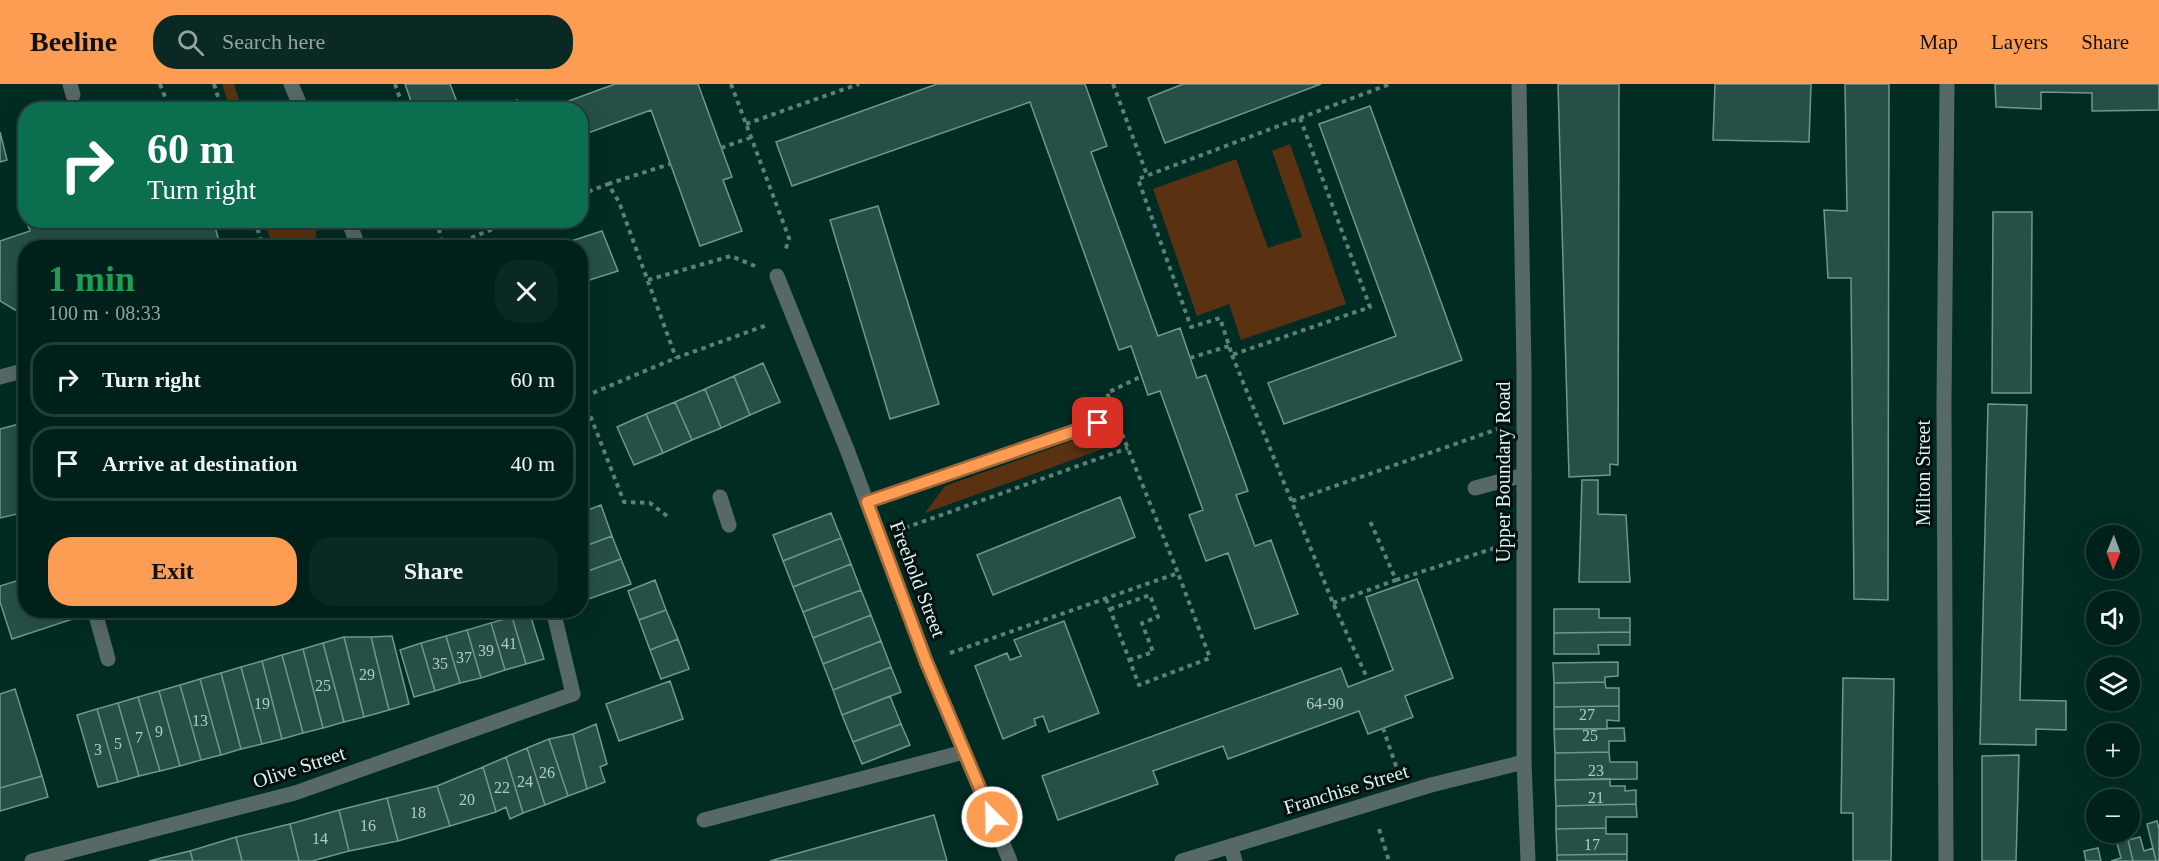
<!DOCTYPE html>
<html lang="en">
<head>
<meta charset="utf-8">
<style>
	:root { --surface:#00211b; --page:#0a2924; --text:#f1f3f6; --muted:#95a3a3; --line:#223e3a; --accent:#fc9d53 }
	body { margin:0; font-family:"Times New Roman",serif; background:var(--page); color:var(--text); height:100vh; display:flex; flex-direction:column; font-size:22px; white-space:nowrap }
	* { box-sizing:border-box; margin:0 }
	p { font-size:20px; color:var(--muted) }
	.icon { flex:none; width:33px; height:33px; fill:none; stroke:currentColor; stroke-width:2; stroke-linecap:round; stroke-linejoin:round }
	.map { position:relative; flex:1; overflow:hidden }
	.side { position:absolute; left:18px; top:156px; width:570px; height:378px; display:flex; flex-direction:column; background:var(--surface); border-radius:24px; box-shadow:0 6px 24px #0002,0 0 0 2px var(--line) }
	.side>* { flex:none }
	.top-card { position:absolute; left:18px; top:18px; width:570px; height:126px; border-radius:24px; box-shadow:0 6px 24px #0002,0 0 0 2px var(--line); background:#0b6e4f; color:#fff; overflow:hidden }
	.needle { width:39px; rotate:181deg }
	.buttons { position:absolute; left:2086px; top:441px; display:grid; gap:12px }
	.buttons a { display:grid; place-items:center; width:54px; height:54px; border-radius:50%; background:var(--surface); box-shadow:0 6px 24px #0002,0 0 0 2px var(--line); font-size:30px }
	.pin { position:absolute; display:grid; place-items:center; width:51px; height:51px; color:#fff; margin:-26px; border-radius:12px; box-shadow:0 3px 9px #0006 }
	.me { position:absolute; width:66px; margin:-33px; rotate:337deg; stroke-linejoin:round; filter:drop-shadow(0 0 4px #0008) }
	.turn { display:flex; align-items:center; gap:21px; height:126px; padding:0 30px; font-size:27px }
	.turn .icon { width:78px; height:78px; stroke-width:2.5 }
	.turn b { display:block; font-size:42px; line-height:51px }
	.round { display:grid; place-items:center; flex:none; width:63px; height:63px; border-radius:24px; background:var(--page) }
	.overview { display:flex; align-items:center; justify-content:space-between; height:102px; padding:0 30px }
	h1 { font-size:36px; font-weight:600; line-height:45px; color:#1e9e55 }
	.action { display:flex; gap:12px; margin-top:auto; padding:12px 30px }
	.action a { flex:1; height:69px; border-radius:24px; background:var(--accent); color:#111; font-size:24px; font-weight:600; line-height:69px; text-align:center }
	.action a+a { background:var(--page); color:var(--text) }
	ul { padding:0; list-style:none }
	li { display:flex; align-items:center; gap:18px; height:75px; margin:0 12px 9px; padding:0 18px; border:3px solid var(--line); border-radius:24px }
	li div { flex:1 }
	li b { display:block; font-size:22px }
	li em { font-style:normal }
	header { display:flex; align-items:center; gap:36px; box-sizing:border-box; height:84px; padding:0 30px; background:var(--accent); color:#111 }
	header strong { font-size:28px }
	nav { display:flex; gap:33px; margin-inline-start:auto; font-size:21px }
	.search { width:420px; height:54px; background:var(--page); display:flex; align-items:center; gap:15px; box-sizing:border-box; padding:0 21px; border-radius:24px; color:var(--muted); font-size:22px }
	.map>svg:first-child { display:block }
</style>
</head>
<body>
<header>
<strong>Beeline</strong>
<div class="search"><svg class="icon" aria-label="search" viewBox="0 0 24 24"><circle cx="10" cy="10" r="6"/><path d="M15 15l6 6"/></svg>Search here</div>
<nav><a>Map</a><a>Layers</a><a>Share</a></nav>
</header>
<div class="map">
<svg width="2159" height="777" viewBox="0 0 2159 777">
	<rect width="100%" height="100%" fill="#002c24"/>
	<path fill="#5a3211" d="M222,0H234L242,25H230Z
		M1290,60L1346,220L1241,256L1229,220L1197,232L1153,105L1236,75L1268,164L1302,153L1272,67Z
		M264,137H317L315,163H273Z
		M1106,345L1114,361L925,429L945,402Z"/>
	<path fill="#265047" stroke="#6d988e" stroke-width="1.5" d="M405,0H450L460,26H414Z
		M615,0H698L732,93L723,96L742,147L700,162L651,26L580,52V26H544Z
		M937,0H1085L1107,62L1091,68L1158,252L1180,244L1197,294L1206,291L1248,407L1236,411L1255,462L1271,456L1298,530L1255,545L1228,469L1206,477L1189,431L1203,426L1160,307L1148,311L1131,262L1119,266L1030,18L792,102L776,58Z
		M1183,0H1321L1165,59L1148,14Z
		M1558,0H1619L1618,381L1610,380V391L1569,393Z
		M1715,0H1811L1809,58L1713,56Z
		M1845,0H1889L1888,516L1854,515L1851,194H1828L1824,126L1847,127Z
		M1995,0H2159V26L2092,27V9L2041,8V25L1996,23Z
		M517,16L521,26H489Z
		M1370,22L1462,276L1284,340L1268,299L1396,252L1319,40Z
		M0,48L7,76L0,78Z
		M878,122L939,320L890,335L830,136Z
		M1993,128H2032L2031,309H1992Z
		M26,136H213L221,164H26V227L15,226L0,217V157L30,147Z
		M602,147L618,187L580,199V164H550Z
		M763,279L780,318L750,331L734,292Z
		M734,292L750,331L721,344L705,305Z
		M705,305L721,344L692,356L675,318Z
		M675,318L692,356L663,369L646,330Z
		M1988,320L2027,321L2020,616L2066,617V646L2036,645V661L1980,660Z
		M646,330L663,369L634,381L617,343Z
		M23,339L26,351V428L0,434V345Z
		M1582,396H1598V430L1626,431L1630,498H1579Z
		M1120,413L1135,453L993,511L977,471Z
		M601,421L612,452L580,464V429Z
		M831,429L841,454L783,477L773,451Z
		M612,452L621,475L580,490V464Z
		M841,454L851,480L793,503L783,477Z
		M621,475L631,500L580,518V490Z
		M851,480L861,506L803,528L793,503Z
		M26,494V526H100L12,555L0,518V502Z
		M1417,495L1453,594L1405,612L1413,633L1368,650L1359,627L1228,675L1223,662L1153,687L1158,700L1058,736L1042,692L1341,584L1348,603L1393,586L1366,513Z
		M655,496L666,526L639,536L628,507Z
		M861,506L871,531L813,554L803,528Z
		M1554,525H1599V534H1630V548L1554,549Z
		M222,526H247L224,533Z
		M666,526L678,555L650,566L639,536Z
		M529,527L544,575L526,580L512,533Z
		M871,531L881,557L823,580L813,554Z
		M512,533L526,580L505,586L491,539Z
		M1064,537L1099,629L1049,648L1043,632L1034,635L1036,641L1003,655L975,582L1007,569L1010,576L1021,572L1014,556Z
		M491,539L505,586L481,594L467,546Z
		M467,546L481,594L460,599L446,552Z
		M1630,548V561H1598L1599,570H1554V549Z
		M392,552L409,620L389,626L371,553Z
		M446,552L460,599L435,607L421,559Z
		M344,553H371L389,626L364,633Z
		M344,553L364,633L344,638L323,559Z
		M678,555L689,585L661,595L650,566Z
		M881,557L891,583L833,606L823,580Z
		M323,559L344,638L323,644L303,565Z
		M421,559L435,607L414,613L400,566Z
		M303,565L323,644L303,649L282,571Z
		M282,571L303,649L282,655L262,577Z
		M262,577L282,655L262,660L241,583Z
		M1618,578V592L1605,593V598L1554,599L1553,579Z
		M241,583L262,660L241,665L221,589Z
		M891,583L901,608L842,631L833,606Z
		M221,589L241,665L221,671L200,595Z
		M1843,594L1894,595L1891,777H1853V729H1841Z
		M200,595L221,671L201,676L180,601Z
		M670,597L683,635L619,657L606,620Z
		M1605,598L1606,604H1619V622L1554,623V599Z
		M180,601L201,676L180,682L159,607Z
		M15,605L42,692L0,704V610Z
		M159,607L180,682L160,687L138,613Z
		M890,612L901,640L853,658L842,631Z
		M138,613L160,687L139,692L118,619Z
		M118,619L139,692L118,698L97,625Z
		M1619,622V637L1607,636V645H1554V623Z
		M97,625L118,698L98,703L77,631Z
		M596,640L607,680L600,683L605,698L587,705L573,650Z
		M901,640L910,661L862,680L853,658Z
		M1624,644L1625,657H1609V668L1555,669L1554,645Z
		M573,650L587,705L568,712L549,655Z
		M549,655L568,712L545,721L527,664Z
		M527,664L545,721L523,729L506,673Z
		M1609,668L1610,678H1637V695L1555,696V669Z
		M2019,671L2016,777H1982V672Z
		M506,673L523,729L510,735L506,723L496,728L483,683Z
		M483,683L496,728L450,742L437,702Z
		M42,692L48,713L0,727V704Z
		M1610,695V702H1625V707L1636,706V720L1556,722L1555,696Z
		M437,702L450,742L398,757L387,714Z
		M387,714L398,757L349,767L339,726Z
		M1636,720L1637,733H1606V744L1556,745V722Z
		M339,726L349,767L312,777H299L290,740Z
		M934,731L947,777H770Z
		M2157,737L2159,745V777H2156L2147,740Z
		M290,740L299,777H242L236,753Z
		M1606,744V750H1627V770L1557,771L1556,745Z
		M236,753L242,777H193L190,767Z
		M2140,753L2144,767L2153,764L2156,777H2133L2128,756Z
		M2128,756L2133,777H2111L2121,774L2117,759Z
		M2098,764L2101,777H2086L2084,767Z
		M190,767L193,777H149Z
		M1627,770V777H1557V771Z"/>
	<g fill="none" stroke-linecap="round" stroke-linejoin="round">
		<path stroke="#5c7f78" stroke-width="4" stroke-dasharray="4.5 4.5" stroke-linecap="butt" d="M160,0L170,26
			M214,0L222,26
			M395,0L404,26
			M731,0L789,154L785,168
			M1113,0L1147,91
			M1300,34L1370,223L1232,271L1220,234L1191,243L1138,95L1390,0
			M746,40L859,0
			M721,64L752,53
			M608,100L670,80
			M580,111L608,100L619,118L676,274
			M255,136L263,164
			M437,136L443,164
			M446,164L515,136
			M648,196L731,172L755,182
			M1232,271L1333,519L1368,596
			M1190,274L1229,262
			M1109,314L1107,309L1142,292
			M1292,417L1498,345
			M667,432L650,419L624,418L583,313L676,274L767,241
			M905,444L1128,364
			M1396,496L1498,463
			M1106,515L1139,601L1210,574L1178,489
			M1333,519L1396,496L1370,437
			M1110,525L1150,511L1158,533L1142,539L1153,568L1130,576
			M950,569L1178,489L1122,350
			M1383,644L1397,685
			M1379,745L1389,777"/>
		<path stroke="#576964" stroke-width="15" d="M70,0L73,11
			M291,0L302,26
			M348,136L359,164
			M1475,404L1524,391
			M720,413L729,441
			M553,526L573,610
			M95,528L108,575
			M704,736L964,668
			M1231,763L1235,777"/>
		<path stroke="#576964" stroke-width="15" d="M777,192L848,368L926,577L1010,777
			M0,293L26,286
			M867,418L1098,339
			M32,777L295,709L573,610
			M1182,777L1431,701L1524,678
			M1946,777L1944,320L1947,0"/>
		<path stroke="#576964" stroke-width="15" d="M1519,0L1524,286V678L1528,777"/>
	</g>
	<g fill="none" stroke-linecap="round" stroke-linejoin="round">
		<g stroke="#a46636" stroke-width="15">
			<path id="route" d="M992,733L926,577L867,418L1098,339"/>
		</g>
		<use href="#route" stroke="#fc9d53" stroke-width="10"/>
	</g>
	<g text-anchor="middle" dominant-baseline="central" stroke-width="6" stroke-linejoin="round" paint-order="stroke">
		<g font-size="16" fill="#b0cbc5">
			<text x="509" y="559">41</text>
			<text x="486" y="566">39</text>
			<text x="464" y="573">37</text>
			<text x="440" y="579">35</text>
			<text x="367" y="590">29</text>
			<text x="323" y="601">25</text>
			<text x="262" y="619">19</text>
			<text x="1325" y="619">64-90</text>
			<text x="1587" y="630">27</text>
			<text x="200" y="636">13</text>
			<text x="159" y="647">9</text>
			<text x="1590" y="651">25</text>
			<text x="139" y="653">7</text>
			<text x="118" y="659">5</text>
			<text x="98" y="665">3</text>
			<text x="1596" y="686">23</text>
			<text x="547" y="688">26</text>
			<text x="525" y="697">24</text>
			<text x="502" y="703">22</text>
			<text x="1596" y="713">21</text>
			<text x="467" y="715">20</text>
			<text x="418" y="728">18</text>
			<text x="368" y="741">16</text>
			<text x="320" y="754">14</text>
			<text x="1592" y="760">17</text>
		</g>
		<g font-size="20" fill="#def4ef" stroke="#02110e">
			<text transform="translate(1503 388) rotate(-90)">Upper Boundary Road</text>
			<text transform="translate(1923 389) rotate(-90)">Milton Street</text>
			<text transform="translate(918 495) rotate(69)">Freehold Street</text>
			<text transform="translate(299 683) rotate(-18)">Olive Street</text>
			<text transform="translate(1346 705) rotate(-17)">Franchise Street</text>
		</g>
	</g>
</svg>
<div class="buttons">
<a><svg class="needle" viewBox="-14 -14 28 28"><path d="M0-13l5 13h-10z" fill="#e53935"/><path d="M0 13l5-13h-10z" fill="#95a3a3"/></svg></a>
<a><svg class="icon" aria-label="sound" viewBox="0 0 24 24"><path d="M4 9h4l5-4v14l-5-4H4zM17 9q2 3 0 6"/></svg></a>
<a><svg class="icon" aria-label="layers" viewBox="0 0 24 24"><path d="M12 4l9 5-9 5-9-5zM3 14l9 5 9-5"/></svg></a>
<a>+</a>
<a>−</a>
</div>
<div class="pin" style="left:1098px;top:339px;background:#d93025"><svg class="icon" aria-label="arrive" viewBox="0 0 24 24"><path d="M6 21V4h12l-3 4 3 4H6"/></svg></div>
<svg class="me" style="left:992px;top:733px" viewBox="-20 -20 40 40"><circle r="17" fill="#fc9d53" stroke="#fff" stroke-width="3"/><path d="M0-11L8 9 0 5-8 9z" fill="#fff"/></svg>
<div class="top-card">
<div class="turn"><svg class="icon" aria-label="right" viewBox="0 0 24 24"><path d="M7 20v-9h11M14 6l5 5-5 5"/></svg><div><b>60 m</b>Turn right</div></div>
</div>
<section class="side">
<div class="overview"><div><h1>1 min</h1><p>100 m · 08:33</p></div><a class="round"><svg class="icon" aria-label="close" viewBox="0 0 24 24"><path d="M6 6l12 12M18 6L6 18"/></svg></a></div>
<ul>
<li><svg class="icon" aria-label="right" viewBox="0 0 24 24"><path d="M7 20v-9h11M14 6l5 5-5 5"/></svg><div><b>Turn right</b></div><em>60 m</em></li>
<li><svg class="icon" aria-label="arrive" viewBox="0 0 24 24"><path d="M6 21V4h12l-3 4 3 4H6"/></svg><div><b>Arrive at destination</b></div><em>40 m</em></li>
</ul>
<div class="action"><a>Exit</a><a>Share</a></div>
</section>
</div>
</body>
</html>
